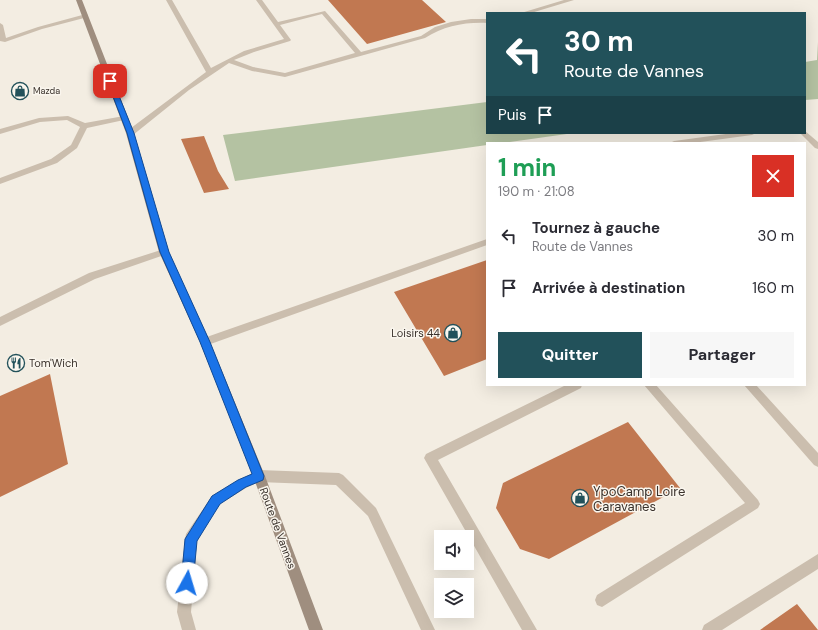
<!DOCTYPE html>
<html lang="fr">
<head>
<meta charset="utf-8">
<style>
	:root { --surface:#fff; --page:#f7f7f7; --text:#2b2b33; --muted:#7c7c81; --accent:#22515a }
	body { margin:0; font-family:"DM Sans",sans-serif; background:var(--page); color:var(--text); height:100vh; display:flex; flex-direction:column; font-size:15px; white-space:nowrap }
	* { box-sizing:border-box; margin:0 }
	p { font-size:13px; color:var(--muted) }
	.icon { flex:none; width:22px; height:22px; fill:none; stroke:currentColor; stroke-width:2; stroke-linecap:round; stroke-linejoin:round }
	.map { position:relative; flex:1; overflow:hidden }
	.panel { position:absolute; left:486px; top:142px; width:320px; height:244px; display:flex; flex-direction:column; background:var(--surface); border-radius:0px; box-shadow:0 4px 16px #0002 }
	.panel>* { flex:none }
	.guide { position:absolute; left:486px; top:12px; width:320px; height:122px; border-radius:0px; box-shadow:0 4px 16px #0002; background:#22515a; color:#fff; overflow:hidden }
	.fabs { position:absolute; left:434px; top:530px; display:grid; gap:8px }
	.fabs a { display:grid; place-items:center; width:40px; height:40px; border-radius:0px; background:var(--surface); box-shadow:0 4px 16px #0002; font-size:20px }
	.pin { position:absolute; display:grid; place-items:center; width:34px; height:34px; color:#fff; margin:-17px; border-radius:8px; box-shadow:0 2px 6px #0006 }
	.me { position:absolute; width:44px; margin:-22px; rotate:6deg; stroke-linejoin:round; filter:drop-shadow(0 0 3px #0008) }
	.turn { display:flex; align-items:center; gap:14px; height:84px; padding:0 12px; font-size:18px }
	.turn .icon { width:52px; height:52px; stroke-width:2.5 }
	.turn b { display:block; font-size:28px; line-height:34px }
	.then { display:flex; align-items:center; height:38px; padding:0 12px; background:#0003; gap:8px; font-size:15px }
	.round { display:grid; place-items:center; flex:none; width:42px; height:42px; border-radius:0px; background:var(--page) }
	.head { display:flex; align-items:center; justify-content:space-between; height:68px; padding:0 12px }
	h1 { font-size:24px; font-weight:700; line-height:30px; color:#1e9e55 }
	.action { display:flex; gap:8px; margin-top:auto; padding:8px 12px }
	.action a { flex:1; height:46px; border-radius:0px; background:var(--accent); color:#fff; font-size:16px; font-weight:700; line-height:46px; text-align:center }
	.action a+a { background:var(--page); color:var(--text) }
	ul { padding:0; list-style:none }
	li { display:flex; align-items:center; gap:12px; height:52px; padding:0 12px }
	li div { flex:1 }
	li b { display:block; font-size:15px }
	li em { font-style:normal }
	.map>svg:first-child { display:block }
</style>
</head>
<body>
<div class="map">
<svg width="818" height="630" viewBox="0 0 818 630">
	<rect width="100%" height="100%" fill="#f3ede2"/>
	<path fill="#b4c2a2" d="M818,42V99L805,100V62L817,60Z
		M487,102V133H574L503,143H487V145L235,181L223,135Z"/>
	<path fill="#c17851" d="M328,0H422L446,22L367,44Z
		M204,136L218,171L229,189L204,193L181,139Z
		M487,260V359L444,376L394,292Z
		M50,374L68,464L0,497V396Z
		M628,422L680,488L549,559L520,549L496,508L503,483Z
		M797,604L818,630H760Z"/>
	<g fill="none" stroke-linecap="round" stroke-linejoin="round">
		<path fill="#cbbeae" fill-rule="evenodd" d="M166,0H172L211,68L244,51L284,39L256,0H262L278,22L325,11L361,52L421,36L435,27L451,22L471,19H487V23C465,22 444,26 425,38L285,77L252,71L229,63L189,90L133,135H127V131L206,72ZM322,14L355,53L285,73L253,67L234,60L254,52L290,41L291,40L280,25Z
			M564,0H574L531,13H521Z
			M86,14L88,15V17L42,29L5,42L0,41V23L3,25L6,38L38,27Z
			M68,116L85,123L124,116L128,118L124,120L87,128L77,148L57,163L0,184V178L51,159L71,145L80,127L67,120L40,122L0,134V129L39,118Z
			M805,131L818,142V149L815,148L800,133H805Z
			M733,133H756L752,135L693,143H670L674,141Z
			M487,239V245L205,346L201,345L200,342L201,339Z
			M566,385H582L581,388L438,460L537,630H522L424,458L426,454Z
			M644,385H656L758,500L760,504L758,508L602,607L597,605L595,600L597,595L745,503Z
			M744,385H756L818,453V467L814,465Z
			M259,470L339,473L343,475L376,508L435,630H421L368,516L336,485L259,482L255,480L253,476L255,472Z
			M818,554V569L722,630H702L704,625Z"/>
		<path fill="#cbbeae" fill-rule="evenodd" d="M164,249L167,250L169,252L167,254L95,279L0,326V317L89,273Z
			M259,470L263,472L265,476L263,480L246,488L220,504L197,541L191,612L196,630H182L177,612L185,539L186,534L212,496L238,480Z"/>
		<path fill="#9f8e7f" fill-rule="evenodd" d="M76,0H82L134,133L169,252L210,342L265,476L323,630H309L253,476L200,342L159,252L126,133Z"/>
	</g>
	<path fill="#1a73e8" stroke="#114b97" d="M110,79L113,81L134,133L169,252L210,342L264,476L263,480L246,487L220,504L197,541L193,583L191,587L187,589L183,587L181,583L185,539L212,496L238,480L252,474L200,342L160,252L127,133L107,81Z"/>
	<defs>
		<g id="shop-ring" transform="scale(0.9)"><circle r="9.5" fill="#faf6ee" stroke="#22515a" stroke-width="1.5"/><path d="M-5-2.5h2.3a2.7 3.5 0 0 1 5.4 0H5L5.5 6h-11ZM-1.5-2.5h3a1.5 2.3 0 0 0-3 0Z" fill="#22515a"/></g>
		<g id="restaurant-ring" transform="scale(0.9)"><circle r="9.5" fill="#faf6ee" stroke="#22515a" stroke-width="1.5"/><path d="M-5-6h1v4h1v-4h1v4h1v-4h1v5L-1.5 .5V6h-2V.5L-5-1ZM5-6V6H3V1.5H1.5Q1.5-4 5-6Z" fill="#22515a"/></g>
	</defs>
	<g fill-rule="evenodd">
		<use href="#shop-ring" x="20" y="91"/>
		<use href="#shop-ring" x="453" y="333"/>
		<use href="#restaurant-ring" x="16" y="363"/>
		<use href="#shop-ring" x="580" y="498"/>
	</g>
	<g text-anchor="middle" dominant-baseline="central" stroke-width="3" stroke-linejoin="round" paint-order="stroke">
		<g font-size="9" fill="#3a322c" stroke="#faf6ee" text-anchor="start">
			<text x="33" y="91">Mazda</text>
		</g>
		<g font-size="11" fill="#3a322c" stroke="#faf6ee" text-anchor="end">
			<text x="440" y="333">Loisirs 44</text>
			<text x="29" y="363" text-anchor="start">Tom'Wich</text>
		</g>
		<g font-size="11" fill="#3a322c" stroke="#faf6ee">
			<text transform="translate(278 528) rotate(70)">Route de Vannes</text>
		</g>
		<g font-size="13" fill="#3a322c" stroke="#faf6ee" text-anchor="start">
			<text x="593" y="491">YpoCamp Loire<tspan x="593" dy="15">Caravanes</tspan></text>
		</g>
	</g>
</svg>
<div class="fabs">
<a><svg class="icon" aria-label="sound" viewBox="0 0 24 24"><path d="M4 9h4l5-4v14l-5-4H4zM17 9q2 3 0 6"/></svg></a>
<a><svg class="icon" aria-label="layers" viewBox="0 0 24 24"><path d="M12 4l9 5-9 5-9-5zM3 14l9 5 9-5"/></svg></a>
</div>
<div class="pin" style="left:110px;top:81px;background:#d93025"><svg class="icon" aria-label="arrive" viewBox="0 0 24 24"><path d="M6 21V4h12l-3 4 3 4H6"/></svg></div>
<svg class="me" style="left:187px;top:583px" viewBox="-20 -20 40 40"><circle r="19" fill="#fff"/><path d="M0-13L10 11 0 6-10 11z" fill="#1a73e8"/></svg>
<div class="guide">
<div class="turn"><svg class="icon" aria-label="left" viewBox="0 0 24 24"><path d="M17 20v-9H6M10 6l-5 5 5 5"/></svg><div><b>30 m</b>Route de Vannes</div></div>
<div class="then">Puis<svg class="icon" aria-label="arrive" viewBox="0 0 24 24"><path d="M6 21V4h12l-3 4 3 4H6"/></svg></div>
</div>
<section class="panel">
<div class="head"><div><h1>1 min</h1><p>190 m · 21:08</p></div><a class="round" style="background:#d93025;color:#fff"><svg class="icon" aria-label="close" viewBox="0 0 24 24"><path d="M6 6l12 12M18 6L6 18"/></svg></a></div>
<ul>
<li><svg class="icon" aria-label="left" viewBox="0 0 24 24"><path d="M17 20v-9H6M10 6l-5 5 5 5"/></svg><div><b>Tournez à gauche</b><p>Route de Vannes</p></div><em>30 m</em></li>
<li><svg class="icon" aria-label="arrive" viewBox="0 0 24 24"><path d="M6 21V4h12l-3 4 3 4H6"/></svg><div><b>Arrivée à destination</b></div><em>160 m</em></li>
</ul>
<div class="action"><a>Quitter</a><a>Partager</a></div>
</section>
</div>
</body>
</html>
